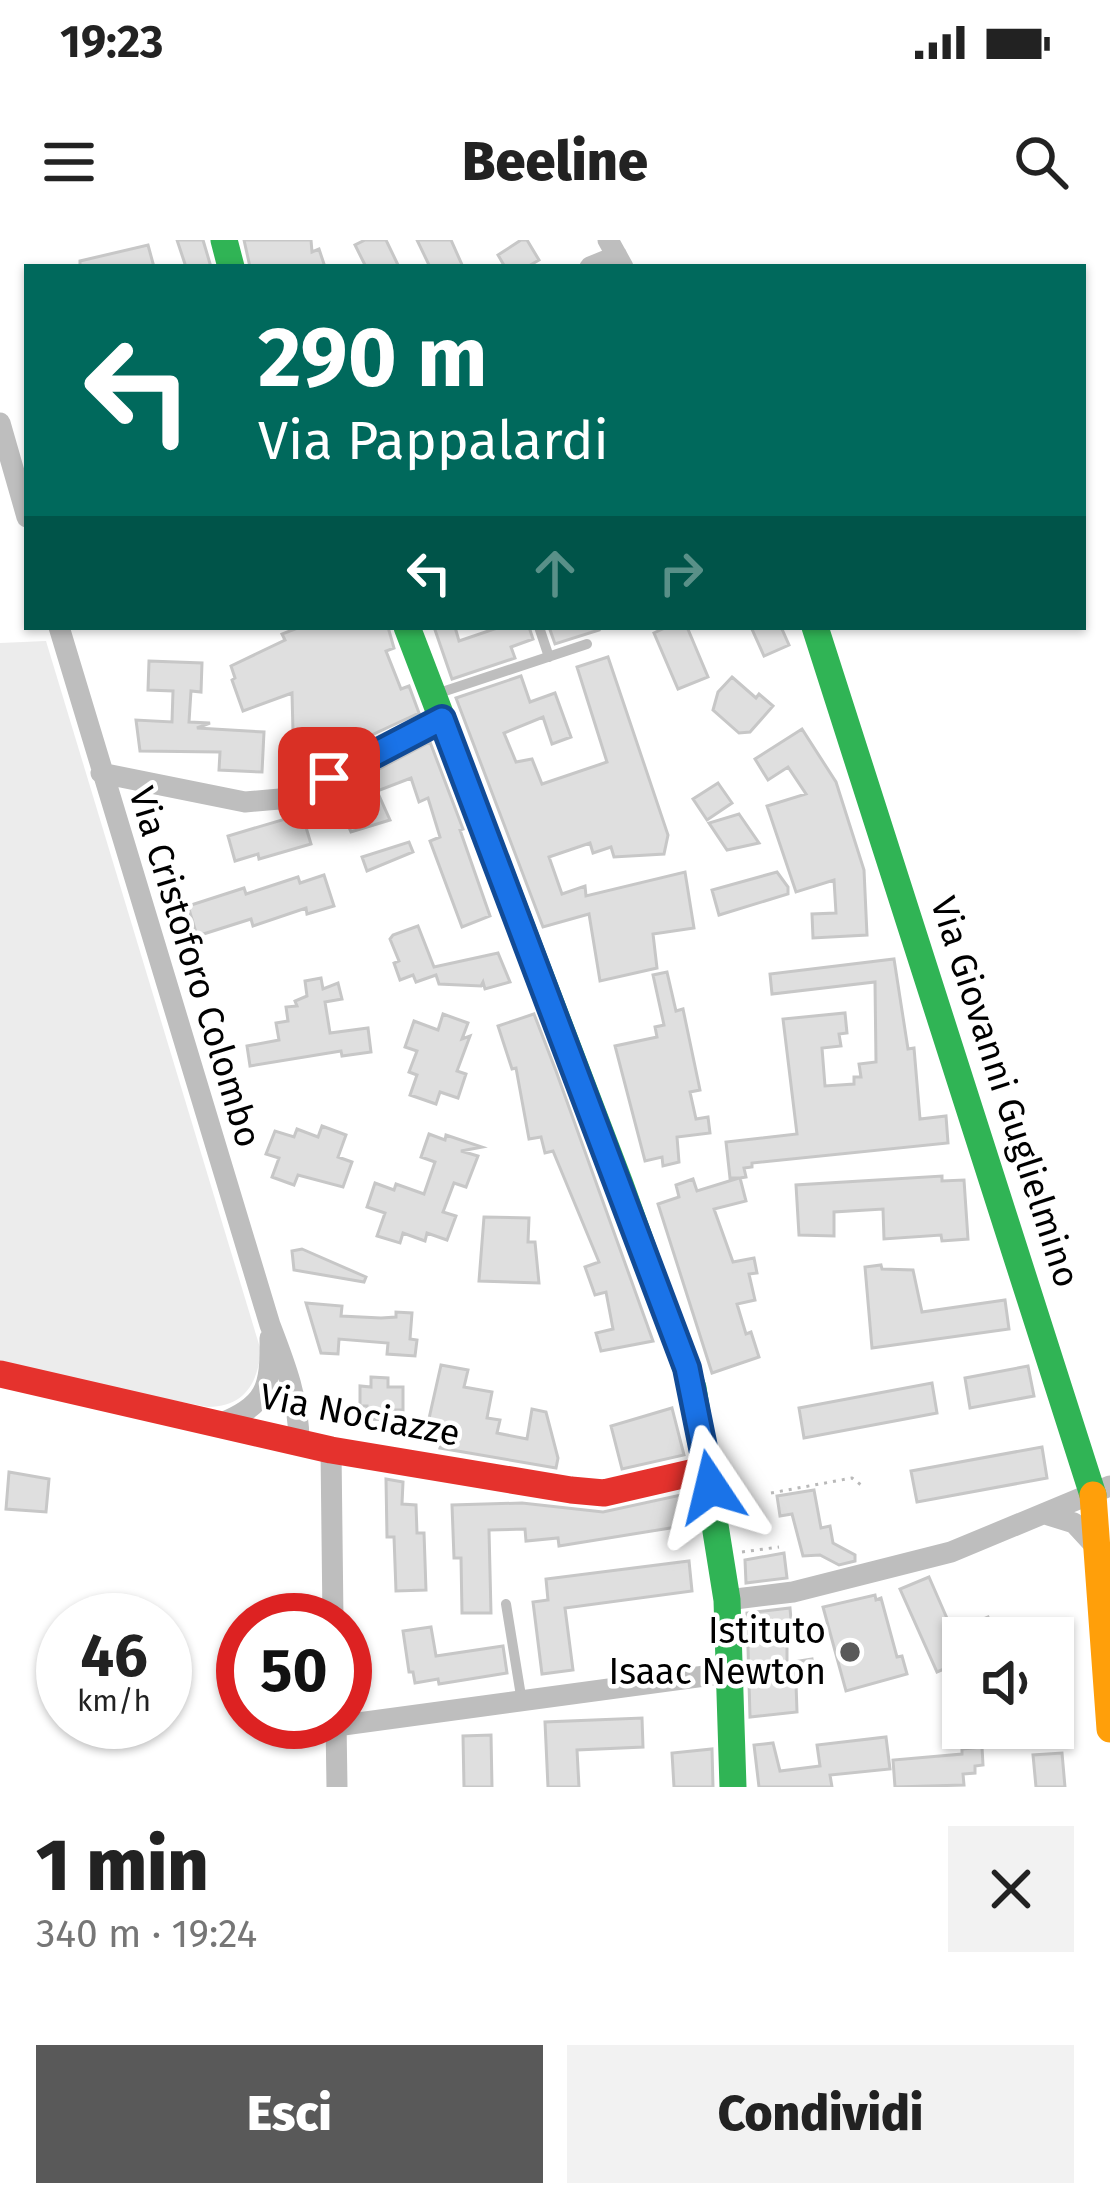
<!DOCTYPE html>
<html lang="it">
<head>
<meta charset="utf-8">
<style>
	:root { --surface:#fff; --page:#f2f2f2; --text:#222; --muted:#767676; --accent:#595959 }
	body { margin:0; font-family:"Fira Sans",sans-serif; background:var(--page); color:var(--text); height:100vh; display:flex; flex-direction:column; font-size:45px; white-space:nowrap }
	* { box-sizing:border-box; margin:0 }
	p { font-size:39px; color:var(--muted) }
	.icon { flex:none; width:66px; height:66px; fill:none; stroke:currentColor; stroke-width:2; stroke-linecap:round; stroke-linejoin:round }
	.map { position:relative; height:1547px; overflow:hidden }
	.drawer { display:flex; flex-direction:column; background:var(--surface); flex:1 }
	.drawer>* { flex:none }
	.banner { position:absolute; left:24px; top:24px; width:1062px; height:366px; border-radius:0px; box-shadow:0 3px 9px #0004; background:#00695c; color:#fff; overflow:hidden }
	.buttons { position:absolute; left:942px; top:1377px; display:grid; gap:24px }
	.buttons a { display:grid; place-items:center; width:132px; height:132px; border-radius:0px; background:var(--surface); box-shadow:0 3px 9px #0004; font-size:60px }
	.speed { position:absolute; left:36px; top:1353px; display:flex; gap:24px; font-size:60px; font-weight:700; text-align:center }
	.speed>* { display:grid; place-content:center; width:156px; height:156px; border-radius:50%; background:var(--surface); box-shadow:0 3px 9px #0004; line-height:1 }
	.speed small { font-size:30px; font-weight:400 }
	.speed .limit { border:18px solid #d22; background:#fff; color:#111 }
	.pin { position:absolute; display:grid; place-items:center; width:102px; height:102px; color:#fff; margin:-51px; border-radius:24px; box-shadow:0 6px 18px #0006 }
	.me { position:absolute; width:132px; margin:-66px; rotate:350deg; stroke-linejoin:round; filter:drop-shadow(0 0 9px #0008) }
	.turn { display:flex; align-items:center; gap:42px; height:252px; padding:0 36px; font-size:54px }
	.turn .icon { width:156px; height:156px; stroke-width:2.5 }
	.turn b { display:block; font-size:84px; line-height:102px }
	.lanes { display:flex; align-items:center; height:114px; padding:0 36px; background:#0003; justify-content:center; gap:60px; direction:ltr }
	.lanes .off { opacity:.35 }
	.round { display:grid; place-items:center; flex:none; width:126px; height:126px; border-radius:0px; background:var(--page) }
	.overview { display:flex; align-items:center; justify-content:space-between; height:204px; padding:0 36px }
	h1 { font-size:72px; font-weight:800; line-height:90px }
	.primary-button { display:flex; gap:24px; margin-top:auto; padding:24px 36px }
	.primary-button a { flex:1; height:138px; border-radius:0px; background:var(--accent); color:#fff; font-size:48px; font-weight:800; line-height:138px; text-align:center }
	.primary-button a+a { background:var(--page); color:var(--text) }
	.status { display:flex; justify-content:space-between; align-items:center; height:84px; padding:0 60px; background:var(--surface); direction:ltr }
	.status svg { height:33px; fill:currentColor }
	header { display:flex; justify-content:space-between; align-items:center; height:156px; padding:0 36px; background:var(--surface); font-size:54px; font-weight:800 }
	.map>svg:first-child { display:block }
</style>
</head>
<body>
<div class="status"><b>19:23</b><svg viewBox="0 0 49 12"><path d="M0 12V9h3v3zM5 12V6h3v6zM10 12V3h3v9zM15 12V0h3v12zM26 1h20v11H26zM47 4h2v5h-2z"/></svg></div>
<header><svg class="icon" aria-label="menu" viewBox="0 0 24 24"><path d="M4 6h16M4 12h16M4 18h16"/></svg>Beeline<svg class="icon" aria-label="search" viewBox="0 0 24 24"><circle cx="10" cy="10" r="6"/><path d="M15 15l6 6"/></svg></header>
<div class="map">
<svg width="1110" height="1547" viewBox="0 0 1110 1547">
	<rect width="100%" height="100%" fill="#fff"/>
	<path fill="#ececec" d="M46,401L261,1111C257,1145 244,1166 208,1167L0,1127V403Z"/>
	<path fill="#dfdfdf" stroke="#c7c7c7" stroke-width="3" d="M177,0H203L211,27H186Z
		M244,0H311L312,12L319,9L325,27H250Z
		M365,0H386L399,27H366L355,5Z
		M417,0H451L463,27H430Z
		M521,0H527L539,20L527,27H505L498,15Z
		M148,5L154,27H80V21Z
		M300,387H388L394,408L386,411L401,449L409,446L419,473L294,531L292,453L243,471L232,440L235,438L231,426L285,400L282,394Z
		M434,387H455L459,401L500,387H529L533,399L511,407L515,418L452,439Z
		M549,387H598L599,390L555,404Z
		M667,387H687L708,437L678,449L654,393Z
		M751,387H781L789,405L764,416Z
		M608,417L668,595L664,614L614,617L611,607L593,613L590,603L549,617L562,654L585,646L586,656L685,632L694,688L653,694L657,728L600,741L589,674L543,687L456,458L521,436L530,462L555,453L571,497L552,504L543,477L504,493L516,522L532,519L542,544L607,522L577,427Z
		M149,421L202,423L201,452L191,451L189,482L210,483L197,488L264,492L262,532L219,530L220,512L140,511L136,480L172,482L173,451L148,450Z
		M732,437L756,458L759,454L773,466L750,492L739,493L713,470L718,452Z
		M802,489L836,542L864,630L867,695L813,698L812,674L836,673L834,640L796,652L767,566L806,554L788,527L768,540L755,519Z
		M430,502L463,589L460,590L490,676L462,687L430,601L440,597L428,558L419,562L411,538L377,551L390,580L351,592L344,576L356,571L345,547Z
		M718,543L732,563L707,580L693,559Z
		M302,574L311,604L259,619L258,614L235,621L228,596Z
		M739,574L759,603L727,610L709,583Z
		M409,602L413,612L367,631L362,617Z
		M777,632L788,647V654L719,675L712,650Z
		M324,635L334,666L307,674L306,668L253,686L251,679L197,696L188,666L244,648L246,654L298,637L300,643Z
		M418,686L434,727L498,713L510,742L485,749L483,742L481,746L439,744L436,735L416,742L413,735L400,740L394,723L399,721L390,699L393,695Z
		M894,719L908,809L914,808L920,879L946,876L948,903L752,923V927L744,928L746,937L740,938L746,961L714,969L733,1022L754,1018L757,1033L749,1034L755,1060L737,1064L746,1094L751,1092L759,1117L712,1133L658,964L679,957L676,945L693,939L697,951L739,938H730L726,902L797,894L783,779L845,773L847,793L839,794L841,806L822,808L825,846L854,844V837H861L859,824L876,822L875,742L772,754L770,734Z
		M667,732L676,771L683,769L700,850L690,852L696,879L708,877L710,893L677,897L679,922L663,926L662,917L645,921L615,806L657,797L655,787L664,785L653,735Z
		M321,738L323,749L338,743L342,759L325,762L330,793L368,788L371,812L342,816L341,811L250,826L247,806L279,800L276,783L288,781L286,767L297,766L295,761L307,756L305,741Z
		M443,774L468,783L462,799L470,796L457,831L466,834L458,858L440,852L436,864L410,855L417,835L409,832L417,811L405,807L414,781L438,790Z
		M534,774L556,831L653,1101L601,1111L596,1093L613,1089L606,1052L595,1055L585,1027L599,1022L553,911L545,913L541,897L529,899L516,828L512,829L498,786Z
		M322,886L346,895L338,917L352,922L343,947L298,935L294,945L272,937L279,918L266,914L275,891L294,897L297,889L318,897Z
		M429,894L445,900L446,895L482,907L461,911L478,916L466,947L454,943L443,972L456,976L447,1000L427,993L425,1001L403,993L400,1003L377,996L385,973L367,967L375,943L394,950L396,944L424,954L435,922L421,917Z
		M942,936V941L964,940L968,999L942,1001L941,995L884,999L883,969L834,972V996L799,995L796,945Z
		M484,977L529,978L528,1002H535L539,1043L479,1041Z
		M302,1009L366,1037L364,1042L294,1030L292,1011Z
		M881,1025L882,1029L913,1030L922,1072L1005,1060L1009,1089L872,1108L865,1027Z
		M306,1063L342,1066L341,1076L381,1078L396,1077V1072L412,1073L410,1099L417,1100L415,1116L387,1114L388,1103L339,1099L338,1114L321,1113Z
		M441,1125L468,1130L464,1147L492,1152L487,1178L500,1180L497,1193L527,1199L532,1169L546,1172L558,1218L556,1228L440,1208L447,1186L428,1183Z
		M1028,1126L1034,1156L970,1168L965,1138Z
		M371,1137L388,1138V1147H403V1170H396V1180L367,1179V1166H360V1146L371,1147Z
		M932,1143L937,1173L804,1198L799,1168Z
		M672,1168L684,1215L622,1229L611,1186Z
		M1042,1207L1047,1238L917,1262L911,1231Z
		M9,1232L49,1239L46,1272L6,1269Z
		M386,1239L403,1242L402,1264L416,1265L417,1293H424L426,1350L396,1351L394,1297H387Z
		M814,1250L821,1288L830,1286L833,1303L855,1315V1321L839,1325L820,1315L803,1316L792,1274L780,1276L777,1256Z
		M690,1253L695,1284L559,1306L558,1298L526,1301L525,1289L489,1290L491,1373H462L461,1318H454L452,1265L522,1263L603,1272Z
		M784,1313L787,1338L746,1343L745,1320Z
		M689,1321L692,1351L565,1368L573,1430L542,1434L533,1362L548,1360L546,1339Z
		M929,1337L953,1392L988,1377L997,1398H963V1421L937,1432L900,1349Z
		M875,1355L876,1360L881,1358L897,1417L902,1416L907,1434L846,1451L823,1367Z
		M307,1356L309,1380H288L286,1358Z
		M790,1368L792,1391H787V1423L812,1419L815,1441L796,1443L797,1472L750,1477L747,1373Z
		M431,1387L436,1416L503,1406L507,1433L439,1444L438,1439L415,1443L413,1432H409L403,1391Z
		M642,1478L643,1507L577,1510L579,1547H548L545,1482Z
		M491,1495L492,1547H464L463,1496Z
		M886,1497L890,1529L830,1535L832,1547H759L754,1505L773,1503L780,1531L820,1526L817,1505Z
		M982,1507L983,1525L975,1526V1533L963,1534L964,1545L895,1547L893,1520L962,1514V1509Z
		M712,1509L713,1547H674L672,1513Z
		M1062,1513L1065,1547H1036L1033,1515Z"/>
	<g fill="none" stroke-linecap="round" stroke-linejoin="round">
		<path stroke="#b9b9b9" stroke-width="3" stroke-dasharray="3 6" stroke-linecap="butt" d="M771,1253L852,1238L865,1248
			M742,1312L779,1307"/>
		<path stroke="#bebebe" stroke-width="10" d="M539,387L549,417
			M436,454L587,404
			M506,1364L522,1462"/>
		<path stroke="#bebebe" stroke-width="21" d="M608,0L623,27
			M590,27L617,16
			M0,183L27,277
			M59,387L270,1085C285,1124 299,1160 299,1202
			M101,533L245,562L291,558L442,479
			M219,1184C266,1166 271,1148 270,1098
			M331,1210L333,1380
			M1045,1274L1074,1283L1097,1308
			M727,1360L793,1352L951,1312L1110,1246
			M336,1482L337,1547
			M336,1486L727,1433"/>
		<path stroke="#30b455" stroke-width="27" d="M224,0L231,27
			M407,387L620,944L693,1148L727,1360L733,1547
			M815,387L1093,1255"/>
		<path stroke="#ff9f0a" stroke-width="27" d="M1093,1255L1110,1489"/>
		<path stroke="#e5322d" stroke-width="27" d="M0,1134L331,1210L571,1250L604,1253L708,1229"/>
	</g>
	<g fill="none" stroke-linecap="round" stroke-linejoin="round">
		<g stroke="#114b97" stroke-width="30">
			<path id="route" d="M329,538L442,479L687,1128L711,1247"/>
		</g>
		<use href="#route" stroke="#1a73e8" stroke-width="21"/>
	</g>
	<circle fill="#595959" stroke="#fff" stroke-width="4.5" cx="850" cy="1412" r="12"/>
	<g text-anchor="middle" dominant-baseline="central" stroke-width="9" stroke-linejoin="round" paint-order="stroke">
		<g font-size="36" fill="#000" stroke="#fff">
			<text transform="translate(195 727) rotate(73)">Via Cristoforo Colombo</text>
			<text transform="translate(1005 852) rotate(72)">Via Giovanni Guglielmino</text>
			<text transform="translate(360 1175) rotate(11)">Via Nociazze</text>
		</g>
		<g font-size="36" fill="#000" stroke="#fff" text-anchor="end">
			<text x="826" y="1391">Istituto<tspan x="826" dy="41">Isaac Newton</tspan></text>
		</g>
	</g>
</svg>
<div class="buttons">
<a><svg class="icon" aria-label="sound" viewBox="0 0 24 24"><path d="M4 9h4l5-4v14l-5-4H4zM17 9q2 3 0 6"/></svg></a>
</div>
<div class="speed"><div>46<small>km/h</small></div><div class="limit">50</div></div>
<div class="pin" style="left:329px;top:538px;background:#d93025"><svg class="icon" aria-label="arrive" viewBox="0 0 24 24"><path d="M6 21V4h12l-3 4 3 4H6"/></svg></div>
<svg class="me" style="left:711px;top:1247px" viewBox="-20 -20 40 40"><path d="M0-17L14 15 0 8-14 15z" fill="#1a73e8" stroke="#fff" stroke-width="4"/></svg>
<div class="banner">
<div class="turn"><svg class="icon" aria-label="left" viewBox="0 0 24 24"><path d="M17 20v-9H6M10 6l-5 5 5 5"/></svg><div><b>290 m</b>Via Pappalardi</div></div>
<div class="lanes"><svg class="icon" aria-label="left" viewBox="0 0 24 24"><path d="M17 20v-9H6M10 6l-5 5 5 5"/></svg><svg class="icon off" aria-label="ahead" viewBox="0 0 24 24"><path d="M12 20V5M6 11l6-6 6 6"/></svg><svg class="icon off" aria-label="right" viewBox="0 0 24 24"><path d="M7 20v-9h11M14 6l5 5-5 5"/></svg></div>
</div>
</div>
<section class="drawer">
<div class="overview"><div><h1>1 min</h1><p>340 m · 19:24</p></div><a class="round"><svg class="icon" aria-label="close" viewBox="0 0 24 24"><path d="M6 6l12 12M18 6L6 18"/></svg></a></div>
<div class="primary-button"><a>Esci</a><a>Condividi</a></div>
</section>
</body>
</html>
